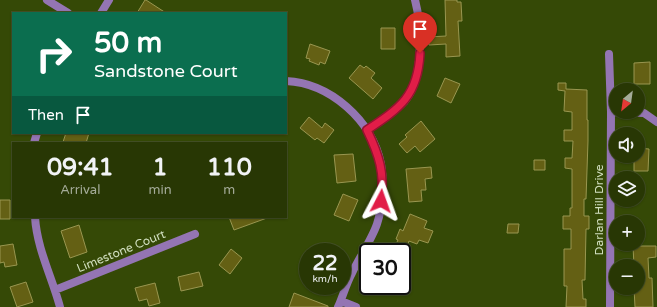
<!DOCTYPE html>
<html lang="en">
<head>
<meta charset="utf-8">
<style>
	:root { --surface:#283704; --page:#344213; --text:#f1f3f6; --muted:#a5ac9a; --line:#445126 }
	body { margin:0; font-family:"Varela Round",sans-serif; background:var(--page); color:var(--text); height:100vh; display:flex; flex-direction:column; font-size:15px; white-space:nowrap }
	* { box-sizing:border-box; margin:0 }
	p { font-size:13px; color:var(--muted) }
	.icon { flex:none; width:22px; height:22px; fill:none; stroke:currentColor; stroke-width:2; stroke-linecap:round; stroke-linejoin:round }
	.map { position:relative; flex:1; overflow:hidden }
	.details { position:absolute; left:12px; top:142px; width:275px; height:76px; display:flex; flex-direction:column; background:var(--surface); border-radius:0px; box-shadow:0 1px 3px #0004,0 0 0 1px var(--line) }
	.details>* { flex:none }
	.hud { position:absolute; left:12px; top:12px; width:275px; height:122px; border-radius:0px; box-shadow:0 1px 3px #0004,0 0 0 1px var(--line); background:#0b6e4f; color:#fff; overflow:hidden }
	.needle { width:26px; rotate:209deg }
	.tools { position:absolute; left:609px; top:83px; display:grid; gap:8px }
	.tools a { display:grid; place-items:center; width:36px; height:36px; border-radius:50%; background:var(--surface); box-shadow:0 1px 3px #0004,0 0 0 1px var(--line); font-size:20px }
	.speed { position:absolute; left:299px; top:243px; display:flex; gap:8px; font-size:20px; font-weight:700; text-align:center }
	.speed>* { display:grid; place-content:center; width:52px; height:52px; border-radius:50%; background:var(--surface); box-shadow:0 1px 3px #0004,0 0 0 1px var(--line); line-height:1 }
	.speed small { font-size:10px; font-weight:400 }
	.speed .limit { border:2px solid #111; border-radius:6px; background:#fff; color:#111 }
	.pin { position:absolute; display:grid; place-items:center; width:34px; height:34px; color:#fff; margin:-41px -17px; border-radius:50% 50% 50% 0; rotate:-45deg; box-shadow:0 0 4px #0007 }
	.pin .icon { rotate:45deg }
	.me { position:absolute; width:44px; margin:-22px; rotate:4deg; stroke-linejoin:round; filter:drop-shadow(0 0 3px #0008) }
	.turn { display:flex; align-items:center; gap:14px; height:84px; padding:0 16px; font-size:18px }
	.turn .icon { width:52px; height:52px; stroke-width:2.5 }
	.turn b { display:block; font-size:28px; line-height:34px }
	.then { display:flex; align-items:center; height:38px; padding:0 16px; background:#0003; gap:8px; font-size:15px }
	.eta { display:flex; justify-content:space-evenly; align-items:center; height:68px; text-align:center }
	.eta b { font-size:24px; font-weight:700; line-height:28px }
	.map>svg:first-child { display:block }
</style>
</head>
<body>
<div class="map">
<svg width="657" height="307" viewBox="0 0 657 307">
	<rect width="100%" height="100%" fill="#354906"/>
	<path fill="#646014" stroke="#999650" d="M145,0H146L166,13H137Z
		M445,0H457V2H461L462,21H458L460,56L446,57V44L429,45L428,37L446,36Z
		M381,28H395V49H381Z
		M310,44L330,51L325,64L320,62L319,65L309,61L310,59L306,58Z
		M650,62V84H634V63Z
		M360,65L364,68L366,66L375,73L371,78L382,88L373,99L349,78Z
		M445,78L460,84L451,103L437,96Z
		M558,83H566V89L587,90V120H588V141L586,199H584V216H589V229H586L585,280H582L583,299H586V307H566L567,286H564V249H571V229H563V216H570V208H572V169L565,168V158H572L573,141H564V130H572V112L564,111L565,91L558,90Z
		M309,117L322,128L325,123L334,130L324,143L317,138L315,140L300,128Z
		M421,121L435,139L420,152L415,146L407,153L399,144L407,137L405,135Z
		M66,133H89L86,143H64L63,142Z
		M638,148L649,149L648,171H634V156H638Z
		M353,154L356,181L337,183L334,155Z
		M534,160H545V170H534Z
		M431,167L432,178L425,179L426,190H421L422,201L409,202L406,169Z
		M343,194L358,200L349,221L334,215Z
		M0,200H10V219H0Z
		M410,214L427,221L424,228L433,231L428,243L419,240L417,244L409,241L405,252H392L398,240L396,239L400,229L403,231Z
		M229,217H267V218L234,230Z
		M508,224H519L518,233H507Z
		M79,225L87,252L70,258L61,231Z
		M13,244L17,265L5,267L4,262L0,263V246Z
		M633,246H656V257L648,258L649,278H652L653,307H635L634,288H638V266H634Z
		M231,249L242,258L230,274L219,265Z
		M199,272L203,286L181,291L178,277Z
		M26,282L33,302L17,307L10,287Z
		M155,283L160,303L149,306L147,299L139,301L135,288Z
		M294,293L328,306V307H289Z"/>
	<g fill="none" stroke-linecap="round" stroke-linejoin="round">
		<path stroke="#9475b3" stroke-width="8" d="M47,0L68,13
			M101,13L109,0
			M609,54L611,112L610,307
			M286,81C330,83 372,120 381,164C384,182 383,206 377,224C372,239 359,258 352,273C346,284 343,296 338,307
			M611,112L644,113L657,122
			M367,130C380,122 393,113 404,102C424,80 422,27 415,0
			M34,143L37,133
			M35,217C37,249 52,277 60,307
			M55,290L195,234
			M341,301L356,307"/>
	</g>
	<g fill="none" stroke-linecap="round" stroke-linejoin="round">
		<g stroke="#92132f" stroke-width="10">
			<path id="route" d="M381,201C385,173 379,155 367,130C400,108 418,96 420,53"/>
		</g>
		<use href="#route" stroke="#e11d48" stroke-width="7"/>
	</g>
	<g text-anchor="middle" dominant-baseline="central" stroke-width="4" stroke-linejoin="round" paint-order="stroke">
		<g font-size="12" fill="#d1dfbf" stroke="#354906">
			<text transform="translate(599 210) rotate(-90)">Darlan Hill Drive</text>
			<text transform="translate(121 251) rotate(-22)">Limestone Court</text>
		</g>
	</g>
</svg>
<div class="tools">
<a><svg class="needle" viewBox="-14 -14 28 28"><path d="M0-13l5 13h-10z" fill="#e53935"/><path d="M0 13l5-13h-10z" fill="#a5ac9a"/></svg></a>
<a><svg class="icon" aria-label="sound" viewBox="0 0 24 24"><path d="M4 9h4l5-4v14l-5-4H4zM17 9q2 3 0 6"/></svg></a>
<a><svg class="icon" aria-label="layers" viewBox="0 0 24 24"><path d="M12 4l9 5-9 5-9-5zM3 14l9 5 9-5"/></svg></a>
<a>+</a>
<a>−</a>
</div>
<div class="speed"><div>22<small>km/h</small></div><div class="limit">30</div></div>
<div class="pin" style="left:420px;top:53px;background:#d93025"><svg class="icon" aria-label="arrive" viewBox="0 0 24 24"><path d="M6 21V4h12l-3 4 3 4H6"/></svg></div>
<svg class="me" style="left:381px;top:201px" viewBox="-20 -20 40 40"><path d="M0-17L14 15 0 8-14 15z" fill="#e11d48" stroke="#fff" stroke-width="4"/></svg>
<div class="hud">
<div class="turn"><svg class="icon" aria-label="right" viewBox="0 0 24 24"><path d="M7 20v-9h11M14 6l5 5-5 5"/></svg><div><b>50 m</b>Sandstone Court</div></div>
<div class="then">Then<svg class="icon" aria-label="arrive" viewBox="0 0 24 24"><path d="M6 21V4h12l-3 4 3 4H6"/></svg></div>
</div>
<section class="details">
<div class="eta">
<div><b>09:41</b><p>Arrival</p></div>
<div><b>1</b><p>min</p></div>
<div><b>110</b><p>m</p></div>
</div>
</section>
</div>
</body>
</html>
